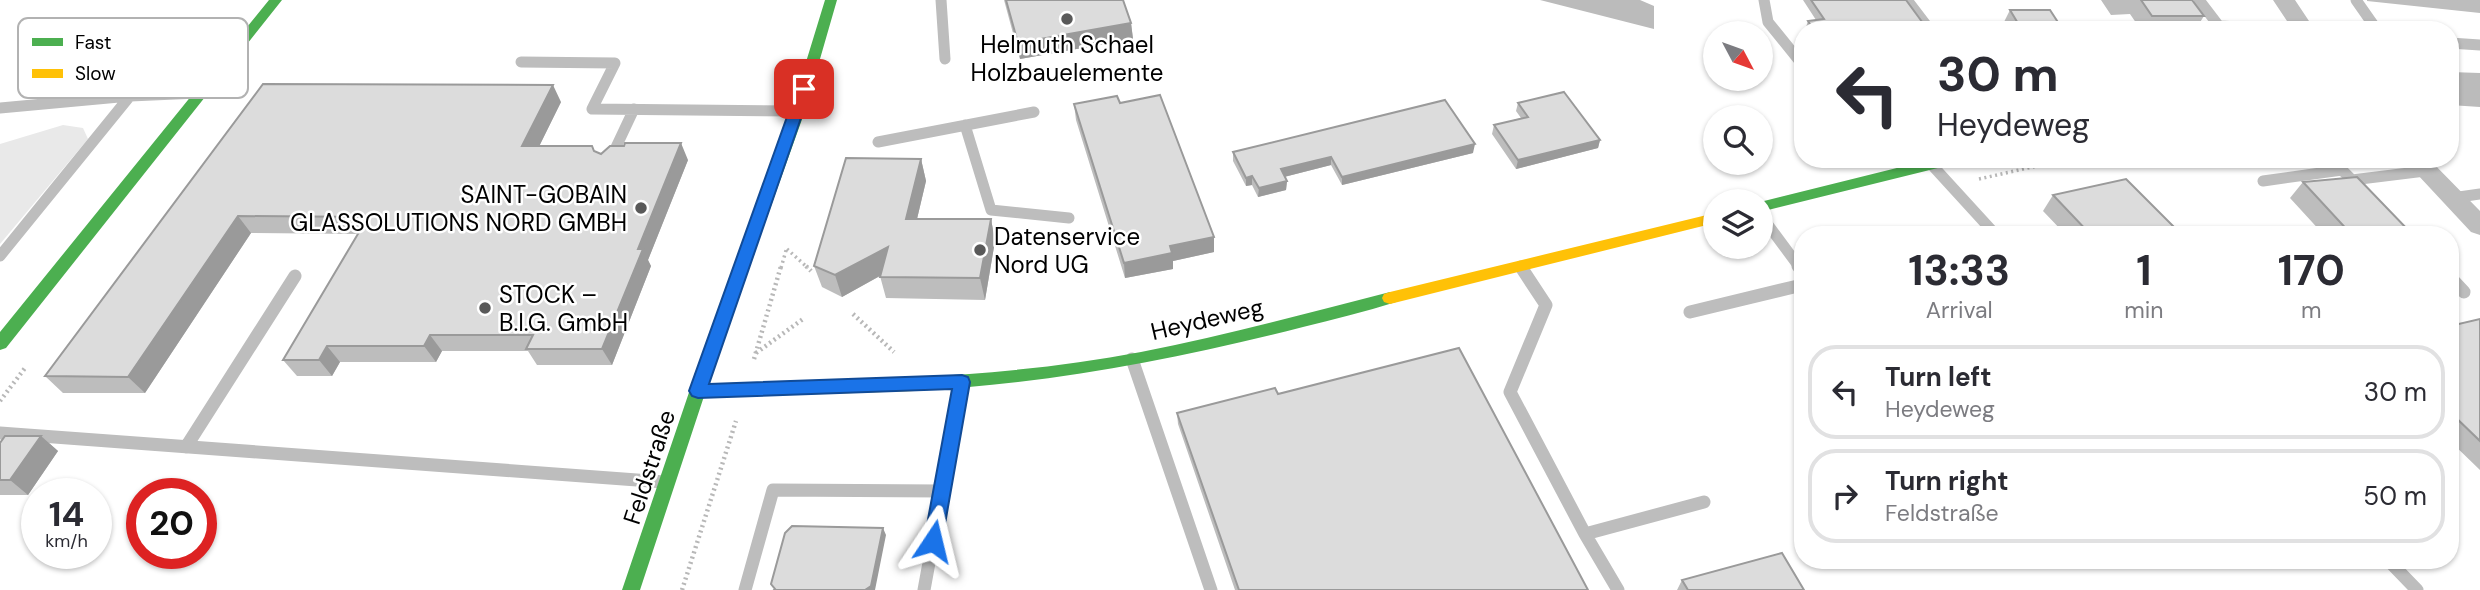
<!DOCTYPE html>
<html lang="en">
<head>
<meta charset="utf-8">
<style>
	:root { --surface:#fff; --page:#f7f7f7; --text:#2b2b33; --muted:#7c7c81; --line:#e1e1e2 }
	body { margin:0; font-family:"DM Sans",sans-serif; background:var(--page); color:var(--text); height:100vh; display:flex; flex-direction:column; font-size:26px; white-space:nowrap }
	* { box-sizing:border-box; margin:0 }
	p { font-size:23px; color:var(--muted) }
	.icon { flex:none; width:38px; height:38px; fill:none; stroke:currentColor; stroke-width:2; stroke-linecap:round; stroke-linejoin:round }
	.map { position:relative; flex:1; overflow:hidden }
	.sheet { position:absolute; left:1794px; top:226px; width:665px; height:343px; display:flex; flex-direction:column; background:var(--surface); border-radius:28px; box-shadow:0 2px 5px #0004 }
	.sheet>* { flex:none }
	.hud { position:absolute; left:1794px; top:21px; width:665px; height:147px; border-radius:28px; box-shadow:0 2px 5px #0004; background:#fff; color:var(--text); overflow:hidden }
	.needle { width:46px; rotate:131deg }
	.buttons { position:absolute; left:1703px; top:21px; display:grid; gap:14px }
	.buttons a { display:grid; place-items:center; width:70px; height:70px; border-radius:50%; background:var(--surface); box-shadow:0 2px 5px #0004; font-size:35px }
	.speed { position:absolute; left:21px; top:478px; display:flex; gap:14px; font-size:35px; font-weight:700; text-align:center }
	.speed>* { display:grid; place-content:center; width:91px; height:91px; border-radius:50%; background:var(--surface); box-shadow:0 2px 5px #0004; line-height:1 }
	.speed small { font-size:18px; font-weight:400 }
	.speed .limit { border:10px solid #d22; background:#fff; color:#111 }
	.pin { position:absolute; display:grid; place-items:center; width:60px; height:60px; color:#fff; margin:-30px; border-radius:14px; box-shadow:0 4px 10px #0006 }
	.me { position:absolute; width:77px; margin:-38px; rotate:10deg; stroke-linejoin:round; filter:drop-shadow(0 0 5px #0008) }
	.turn { display:flex; align-items:center; gap:24px; height:147px; padding:0 28px; font-size:32px }
	.turn .icon { width:91px; height:91px; stroke-width:2.5 }
	.turn b { display:block; font-size:49px; line-height:60px }
	.eta { display:flex; justify-content:space-evenly; align-items:center; height:119px; text-align:center }
	.eta b { font-size:42px; font-weight:700; line-height:49px }
	ul { padding:0; list-style:none }
	li { display:flex; align-items:center; gap:21px; height:94px; margin:0 14px 10px; padding:0 14px; border:4px solid var(--line); border-radius:28px }
	li div { flex:1 }
	li b { display:block; font-size:26px }
	li em { font-style:normal }
	.map>svg:first-child { display:block }
</style>
</head>
<body>
<div class="map">
<svg width="2480" height="590" viewBox="0 0 2480 590">
	<rect width="100%" height="100%" fill="#fff"/>
	<path fill="#e9e9e9" d="M63,125L83,128L88,139L0,244V144Z"/>
	<path fill="#bbb" d="M1540,0H1640L1654,6V29Z
		M2450,72L2480,73V107L2450,105Z"/>
	<g fill="none" stroke-linecap="round" stroke-linejoin="round">
		<path stroke="#b8b8b8" stroke-width="3.5" stroke-dasharray="2 3.5" stroke-linecap="butt" d="M1979,179L2068,159
			M787,249L808,268
			M781,268L787,247"/>
		<path stroke="#b8b8b8" stroke-width="4.5" stroke-dasharray="2 3.5" stroke-linecap="butt" d="M806,266L811,271
			M853,314L894,352
			M756,353L803,319
			M754,359L781,266
			M0,401L25,368
			M682,590L736,421"/>
		<path stroke="#bdbdbd" stroke-width="11" d="M941,0L945,59
			M1764,0L1768,22L1802,64
			M1907,0L1930,30
			M2199,0L2222,30
			M2356,0L2377,30
			M2219,26L2304,30
			M2450,43L2480,45
			M521,62L615,63L592,109L797,111
			M0,108L130,96L198,93
			M965,125L991,210L1069,218
			M878,142L1034,112
			M610,160L634,109
			M1931,164L1995,234
			M2263,181L2342,170L2352,180L2425,171
			M2452,198L2480,194
			M1760,214L1800,268
			M0,256L130,96"/>
		<path stroke="#bdbdbd" stroke-width="13" d="M1798,266L1802,271
			M1521,267L1546,305L1510,392L1585,534L1704,502
			M2450,277L2464,292
			M1690,312L1802,285
			M1132,359L1211,590
			M0,433L664,482
			M186,447L295,276
			M1585,534L1618,590
			M2388,560L2417,590
			M745,590L773,490L942,491
			M924,590L962,382"/>
		<path fill="#bdbdbd" fill-rule="evenodd" d="M2273,0H2295L2315,30H2293Z
			M2403,159H2429L2480,211V235L2471,232Z"/>
		<path fill="#4caf50" fill-rule="evenodd" d="M269,0H282L6,348L0,350V332Z
			M825,0H837L805,111L716,360L640,590H622L700,360L791,111Z
			M1933,159H1961L1954,164L1760,212V202Z
			M1390,292L1396,294L1398,298L1396,302C1365,312 1334,319 1303,327C1174,360 1047,384 914,391L908,389L906,384L908,379L914,377C990,374 1066,366 1141,352C1225,336 1307,313 1390,292Z"/>
		<path fill="#ffc107" fill-rule="evenodd" d="M1715,213V223L1390,304L1384,302L1382,298L1384,294L1390,292Z
			M914,377L920,379L922,384L920,389L914,391L698,398L692,396L690,391L692,386L698,384Z"/>
	</g>
	<path fill="#bdbdbd" d="M1004,0H1123L1131,23L1133,39L1020,59Z
		M1803,0H1906L1928,30H1805L1808,21L1816,20Z
		M2101,0H2192L2204,16L2195,30H2141L2130,14L2111,15Z
		M2367,0H2480V13L2367,1Z
		M2010,10L2063,30H2004L2002,26Z
		M263,84L561,102L539,146H592L595,152L601,154L688,160L648,260L651,266L612,365H537L528,351H442L436,362H340L332,376H297L283,360L358,234L251,233L145,393H63L45,376Z
		M1120,103L1214,252L1173,261V269L1125,278L1076,120L1074,104Z
		M1518,103L1600,140L1598,148L1516,169L1492,134L1494,125L1521,118L1516,111Z
		M1233,152L1473,153L1342,185L1331,165L1284,177L1287,181L1286,190L1258,197L1252,185L1246,186L1233,161Z
		M921,159L926,181L917,219H991L995,241L985,300L886,298L880,276L842,297L822,287L814,266Z
		M2303,182L2412,234H2323L2290,198Z
		M2053,195L2181,234H2065L2043,211Z
		M2480,319V470L2450,441V326Z
		M1278,394L1588,590H1235L1178,424L1177,413Z
		M41,436L58,451L28,495H0V443Z
		M1682,580L1804,590H1677Z"/>
	<path fill="#9a9a9a" d="M1131,23L1133,39L1020,59L1018,43Z
		M553,85L561,102L531,163L522,146Z
		M1600,140L1598,148L1516,169L1518,160Z
		M681,143L688,160L648,260L651,266L612,365L602,349L638,249Z
		M1475,144L1473,153L1342,185V177Z
		M1331,157V165L1280,178L1281,169Z
		M921,159L926,181L912,240L906,219Z
		M1252,176V185L1246,186V178Z
		M1287,181L1286,190L1258,197L1259,188Z
		M238,216L251,233L145,393L128,377Z
		M991,219L995,241L985,300L980,278Z
		M1214,237V252L1173,261V269L1125,278L1124,263L1170,246Z
		M888,247L894,268L842,297L835,275Z
		M430,335L442,351L436,362L424,346Z
		M327,346L340,362L332,376L319,360Z
		M41,436L58,451L28,495L10,480Z
		M883,528L886,535L875,590H865Z"/>
	<path fill="#dcdcdc" stroke="#9a9a9a" stroke-width="2" d="M1006,0H1123L1131,23L1018,43Z
		M1811,0H1906L1928,30H1814L1808,21L1824,19Z
		M2141,0H2192L2204,16H2152Z
		M2010,10H2050L2063,30H2022Z
		M263,84L553,85L522,146H592L594,151L601,154L610,146H624L625,143H681L638,249H643L602,349H526L533,335H430L424,346H327L319,360H283L368,217L238,216L128,377L45,376Z
		M1564,92L1600,140L1518,160L1494,125L1528,117L1518,103Z
		M1160,95L1214,237L1170,246L1172,253L1124,263L1074,104L1117,96L1120,103Z
		M1445,100L1475,144L1342,177L1331,157L1281,169L1287,181L1259,188L1252,176L1246,178L1233,152Z
		M846,158L921,159L906,219H991L980,278L880,277L888,247L835,275L814,266Z
		M2357,177L2412,234H2351L2303,182Z
		M2126,179L2181,234H2090L2053,195Z
		M2480,319V441L2450,412V326Z
		M1459,348L1588,590H1239L1177,413L1275,388L1278,394Z
		M5,436H41L10,480H0V443Z
		M792,526L883,528L871,586L865,590H774L775,589L771,584L785,533Z
		M1782,553L1804,590H1688L1682,580Z"/>
	<path fill="#1a73e8" stroke="#114b97" stroke-width="2" d="M804,84L811,89L709,384L962,375L968,377L970,382L942,541L939,546L933,549L926,546L924,541L952,389L698,398L692,396L689,391L797,89Z"/>
	<g fill="#595959" stroke="#fff" stroke-width="2.5">
		<circle cx="1067" cy="19" r="7"/>
		<circle cx="641" cy="208" r="7"/>
		<circle cx="980" cy="250" r="7"/>
		<circle cx="485" cy="308" r="7"/>
	</g>
	<g text-anchor="middle" dominant-baseline="central" stroke-width="5" stroke-linejoin="round" paint-order="stroke">
		<g font-size="24" fill="#000" stroke="#fff" text-anchor="start">
			<text x="1067" y="44" text-anchor="middle">Helmuth Schael<tspan x="1067" dy="28">Holzbauelemente</tspan></text>
			<text x="627" y="194" text-anchor="end">SAINT-GOBAIN<tspan x="627" dy="28">GLASSOLUTIONS NORD GMBH</tspan></text>
			<text x="994" y="236">Datenservice<tspan x="994" dy="28">Nord UG</tspan></text>
			<text x="499" y="294">STOCK –<tspan x="499" dy="28">B.I.G. GmbH</tspan></text>
		</g>
		<g font-size="24" fill="#000" stroke="#fff">
			<text transform="translate(1207 319) rotate(-13)">Heydeweg</text>
			<text transform="translate(649 467) rotate(-72)">Feldstraße</text>
		</g>
	</g>
	<rect x="18" y="18" width="230" height="80" rx="10" fill="#fff" stroke="#b2b2b2" stroke-width="2"/>
	<rect x="32" y="38" width="31" height="8" fill="#4caf50"/>
	<rect x="32" y="69" width="31" height="9" fill="#ffc107"/>
	<g font-size="19" fill="#000">
		<text x="75" y="49">Fast</text>
		<text x="75" y="80">Slow</text>
	</g>
</svg>
<div class="buttons">
<a><svg class="needle" viewBox="-14 -14 28 28"><path d="M0-13l5 13h-10z" fill="#e53935"/><path d="M0 13l5-13h-10z" fill="#7c7c81"/></svg></a>
<a><svg class="icon" aria-label="search" viewBox="0 0 24 24"><circle cx="10" cy="10" r="6"/><path d="M15 15l6 6"/></svg></a>
<a><svg class="icon" aria-label="layers" viewBox="0 0 24 24"><path d="M12 4l9 5-9 5-9-5zM3 14l9 5 9-5"/></svg></a>
</div>
<div class="speed"><div>14<small>km/h</small></div><div class="limit">20</div></div>
<div class="pin" style="left:804px;top:89px;background:#d93025"><svg class="icon" aria-label="arrive" viewBox="0 0 24 24"><path d="M6 21V4h12l-3 4 3 4H6"/></svg></div>
<svg class="me" style="left:933px;top:541px" viewBox="-20 -20 40 40"><path d="M0-17L14 15 0 8-14 15z" fill="#1a73e8" stroke="#fff" stroke-width="4"/></svg>
<div class="hud">
<div class="turn"><svg class="icon" aria-label="left" viewBox="0 0 24 24"><path d="M17 20v-9H6M10 6l-5 5 5 5"/></svg><div><b>30 m</b>Heydeweg</div></div>
</div>
<section class="sheet">
<div class="eta">
<div><b>13:33</b><p>Arrival</p></div>
<div><b>1</b><p>min</p></div>
<div><b>170</b><p>m</p></div>
</div>
<ul>
<li><svg class="icon" aria-label="left" viewBox="0 0 24 24"><path d="M17 20v-9H6M10 6l-5 5 5 5"/></svg><div><b>Turn left</b><p>Heydeweg</p></div><em>30 m</em></li>
<li><svg class="icon" aria-label="right" viewBox="0 0 24 24"><path d="M7 20v-9h11M14 6l5 5-5 5"/></svg><div><b>Turn right</b><p>Feldstraße</p></div><em>50 m</em></li>
</ul>
</section>
</div>
</body>
</html>
